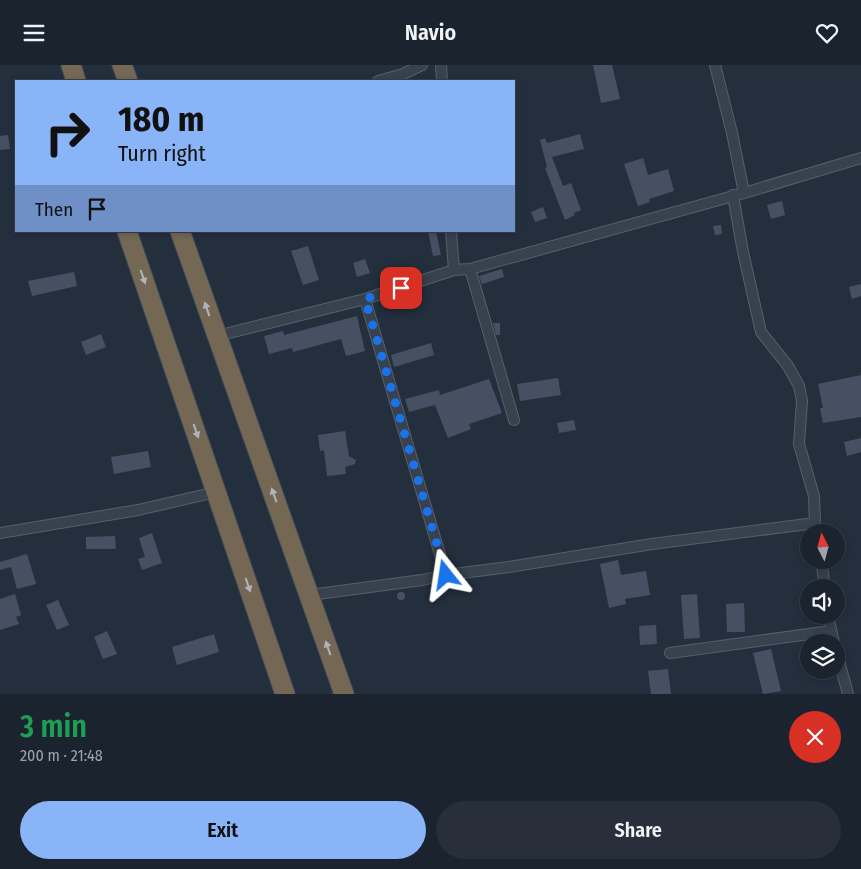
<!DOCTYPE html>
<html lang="en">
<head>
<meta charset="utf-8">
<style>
	:root { --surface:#1b232e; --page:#282f3a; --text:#f1f3f6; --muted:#a0a4aa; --line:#39404a; --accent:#8ab4f8 }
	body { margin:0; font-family:"Fira Sans Condensed",sans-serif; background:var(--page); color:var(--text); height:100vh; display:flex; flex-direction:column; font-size:19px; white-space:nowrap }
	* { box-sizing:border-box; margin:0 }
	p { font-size:16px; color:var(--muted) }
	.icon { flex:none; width:28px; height:28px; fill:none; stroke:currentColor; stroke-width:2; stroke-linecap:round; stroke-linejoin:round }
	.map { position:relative; height:629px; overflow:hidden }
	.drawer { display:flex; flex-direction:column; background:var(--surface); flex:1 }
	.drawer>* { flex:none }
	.banner { position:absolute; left:15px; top:15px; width:500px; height:152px; border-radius:0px; box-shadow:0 2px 8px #0003,0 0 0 1px var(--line); background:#8ab4f8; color:#111; overflow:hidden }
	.needle { width:32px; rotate:354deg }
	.controls { position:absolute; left:800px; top:459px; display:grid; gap:10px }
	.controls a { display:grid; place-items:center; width:45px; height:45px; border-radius:50%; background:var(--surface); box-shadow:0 2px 8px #0003,0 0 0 1px var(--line); font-size:25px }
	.pin { position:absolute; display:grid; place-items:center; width:42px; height:42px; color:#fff; margin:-21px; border-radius:10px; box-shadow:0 2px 8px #0006 }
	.me { position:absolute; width:55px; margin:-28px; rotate:345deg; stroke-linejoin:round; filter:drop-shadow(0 0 4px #0008) }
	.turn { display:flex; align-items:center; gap:18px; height:105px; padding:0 20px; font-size:22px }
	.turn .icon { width:65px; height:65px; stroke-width:2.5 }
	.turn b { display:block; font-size:35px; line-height:42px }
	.then { display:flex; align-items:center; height:48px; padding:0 20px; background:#0003; gap:10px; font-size:19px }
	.round { display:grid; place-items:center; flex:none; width:52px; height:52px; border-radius:26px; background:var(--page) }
	.head { display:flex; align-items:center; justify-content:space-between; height:85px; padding:0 20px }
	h1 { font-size:30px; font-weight:600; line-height:38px; color:#1e9e55 }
	.primary-button { display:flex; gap:10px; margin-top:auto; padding:10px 20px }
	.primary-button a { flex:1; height:58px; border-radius:30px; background:var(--accent); color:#111; font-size:20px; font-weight:600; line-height:58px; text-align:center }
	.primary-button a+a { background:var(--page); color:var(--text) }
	header { display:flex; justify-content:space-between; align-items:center; height:65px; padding:0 20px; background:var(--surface); font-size:22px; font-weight:600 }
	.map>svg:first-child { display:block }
</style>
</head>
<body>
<header><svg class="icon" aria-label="menu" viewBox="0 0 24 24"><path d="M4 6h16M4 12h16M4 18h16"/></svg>Navio<svg class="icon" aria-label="heart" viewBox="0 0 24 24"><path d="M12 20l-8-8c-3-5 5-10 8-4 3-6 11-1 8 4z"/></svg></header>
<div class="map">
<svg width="861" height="629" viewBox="0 0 861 629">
	<rect width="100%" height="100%" fill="#242f3e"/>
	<path fill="#455162" d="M593,0H612L620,34L601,38Z
		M580,69L584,84L552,92L563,121L571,118L581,145L574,148L575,150L565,155L545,103L547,102L540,75L545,73L547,78Z
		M8,70L10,84L0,85V71Z
		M643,93L648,110L668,104L674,126L649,134L650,137L638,141L624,99Z
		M782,136L785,150L771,154L767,140Z
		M543,142L547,153L535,157L531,147Z
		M721,160L722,169L715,170L713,161Z
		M428,166H436L441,190L433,191Z
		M308,181L319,215L303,220L291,186Z
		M365,194L370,208L357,212L353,198Z
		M502,204L504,212L482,219L479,211Z
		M74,207L77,221L32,231L28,216Z
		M861,219V231L852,234L849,222Z
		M357,251L365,286L346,291L341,274L293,287L292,283L269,289L264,271L283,266L284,270Z
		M493,258H500V270H496Z
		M101,269L106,282L86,290L81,277Z
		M431,278L434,290L394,302L391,290Z
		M861,310V352L823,358L820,343H823L818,319Z
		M558,313L561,330L520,336L517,319Z
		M489,314L502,348L469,359L471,364L448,373L435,340L409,347L405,334L439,325L440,330Z
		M574,355L576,365L559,368L557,358Z
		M345,366L349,391L356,395L355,399L345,402L346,409L327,411L324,385L320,386L318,370Z
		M861,373V387L847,391L844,377Z
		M148,386L151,402L114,409L111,392Z
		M152,468L162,498L142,505L138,494L145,492L139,473Z
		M115,471L116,484H86V472Z
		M27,489L36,519L17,524L11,502L0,505V497Z
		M618,495L621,510L646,506L650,530L625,534L626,539L609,543L600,499Z
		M397 531a4 4 0 1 1 8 0a4 4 0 1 1-8 0Z
		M15,529L21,550L16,552L19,559L0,565V534Z
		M697,529L700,573L684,574L681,530Z
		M58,535L69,560L57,565L46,540Z
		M744,538L745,567H727L726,539Z
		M656,560L657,579L640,580L639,561Z
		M107,566L117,589L103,594L94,572Z
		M214,569L219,587L177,600L172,582Z
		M771,584L781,626L763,629L753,588Z
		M668,604L671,629H651L648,606Z"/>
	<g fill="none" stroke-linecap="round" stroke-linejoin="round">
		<g stroke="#565f6c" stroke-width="12">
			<path id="street" d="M441,0L442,16
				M715,0L732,68L744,128
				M378,16L403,9L422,0
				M451,166L454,205
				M470,204L514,355
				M217,271L365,234L454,205L470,204L560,179L744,128L861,93
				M0,468L138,445L216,427
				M821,495L825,522
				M446,510L509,502L652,479L815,458L814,431L799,379L802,336L799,321L788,301L761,267L743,187L733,130
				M310,530L422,515L446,510L365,234
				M828,550L834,578
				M836,585L848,629
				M670,588L831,566"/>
		</g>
		<g stroke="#434c59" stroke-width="21">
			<path id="highway" d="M71,0L76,16
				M122,0L128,16
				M127,166L285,629
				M180,166L344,629"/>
		</g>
		<use href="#street" stroke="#38414e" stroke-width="10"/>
		<use href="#highway" stroke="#746855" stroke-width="19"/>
	</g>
	<defs><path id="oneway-solid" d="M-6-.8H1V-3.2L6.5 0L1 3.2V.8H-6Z" transform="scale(1.25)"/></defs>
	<g fill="#aeb4bd">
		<use href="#oneway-solid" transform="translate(143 212) rotate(71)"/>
		<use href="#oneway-solid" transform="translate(207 244) rotate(-109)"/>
		<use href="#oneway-solid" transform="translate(196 366) rotate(71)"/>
		<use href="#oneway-solid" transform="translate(274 430) rotate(-110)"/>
		<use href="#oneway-solid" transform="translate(248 520) rotate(71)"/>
		<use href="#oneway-solid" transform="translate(328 583) rotate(-109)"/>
	</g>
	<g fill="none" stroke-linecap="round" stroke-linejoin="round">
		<path stroke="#1a73e8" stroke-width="9" stroke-dasharray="0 16.2" d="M401,223L365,234L446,510"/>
	</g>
</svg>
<div class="controls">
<a><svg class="needle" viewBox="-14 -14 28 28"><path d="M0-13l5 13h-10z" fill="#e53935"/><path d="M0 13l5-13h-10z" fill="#a0a4aa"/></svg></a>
<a><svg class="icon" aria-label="sound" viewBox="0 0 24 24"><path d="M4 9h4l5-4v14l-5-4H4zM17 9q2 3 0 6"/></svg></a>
<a><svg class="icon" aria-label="layers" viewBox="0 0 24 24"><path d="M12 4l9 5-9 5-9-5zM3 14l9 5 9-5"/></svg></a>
</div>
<div class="pin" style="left:401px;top:223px;background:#d93025"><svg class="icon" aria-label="arrive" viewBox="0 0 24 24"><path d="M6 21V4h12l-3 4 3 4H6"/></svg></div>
<svg class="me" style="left:446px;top:510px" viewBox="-20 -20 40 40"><path d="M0-17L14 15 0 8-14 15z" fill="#1a73e8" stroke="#fff" stroke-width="4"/></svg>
<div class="banner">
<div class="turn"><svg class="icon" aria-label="right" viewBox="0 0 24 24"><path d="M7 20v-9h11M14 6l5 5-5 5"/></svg><div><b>180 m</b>Turn right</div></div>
<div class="then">Then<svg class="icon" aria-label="arrive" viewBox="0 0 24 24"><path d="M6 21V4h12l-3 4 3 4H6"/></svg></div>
</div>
</div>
<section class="drawer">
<div class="head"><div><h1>3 min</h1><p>200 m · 21:48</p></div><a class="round" style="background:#d93025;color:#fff"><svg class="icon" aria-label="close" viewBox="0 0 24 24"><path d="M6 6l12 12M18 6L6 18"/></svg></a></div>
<div class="primary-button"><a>Exit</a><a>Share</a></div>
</section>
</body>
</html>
